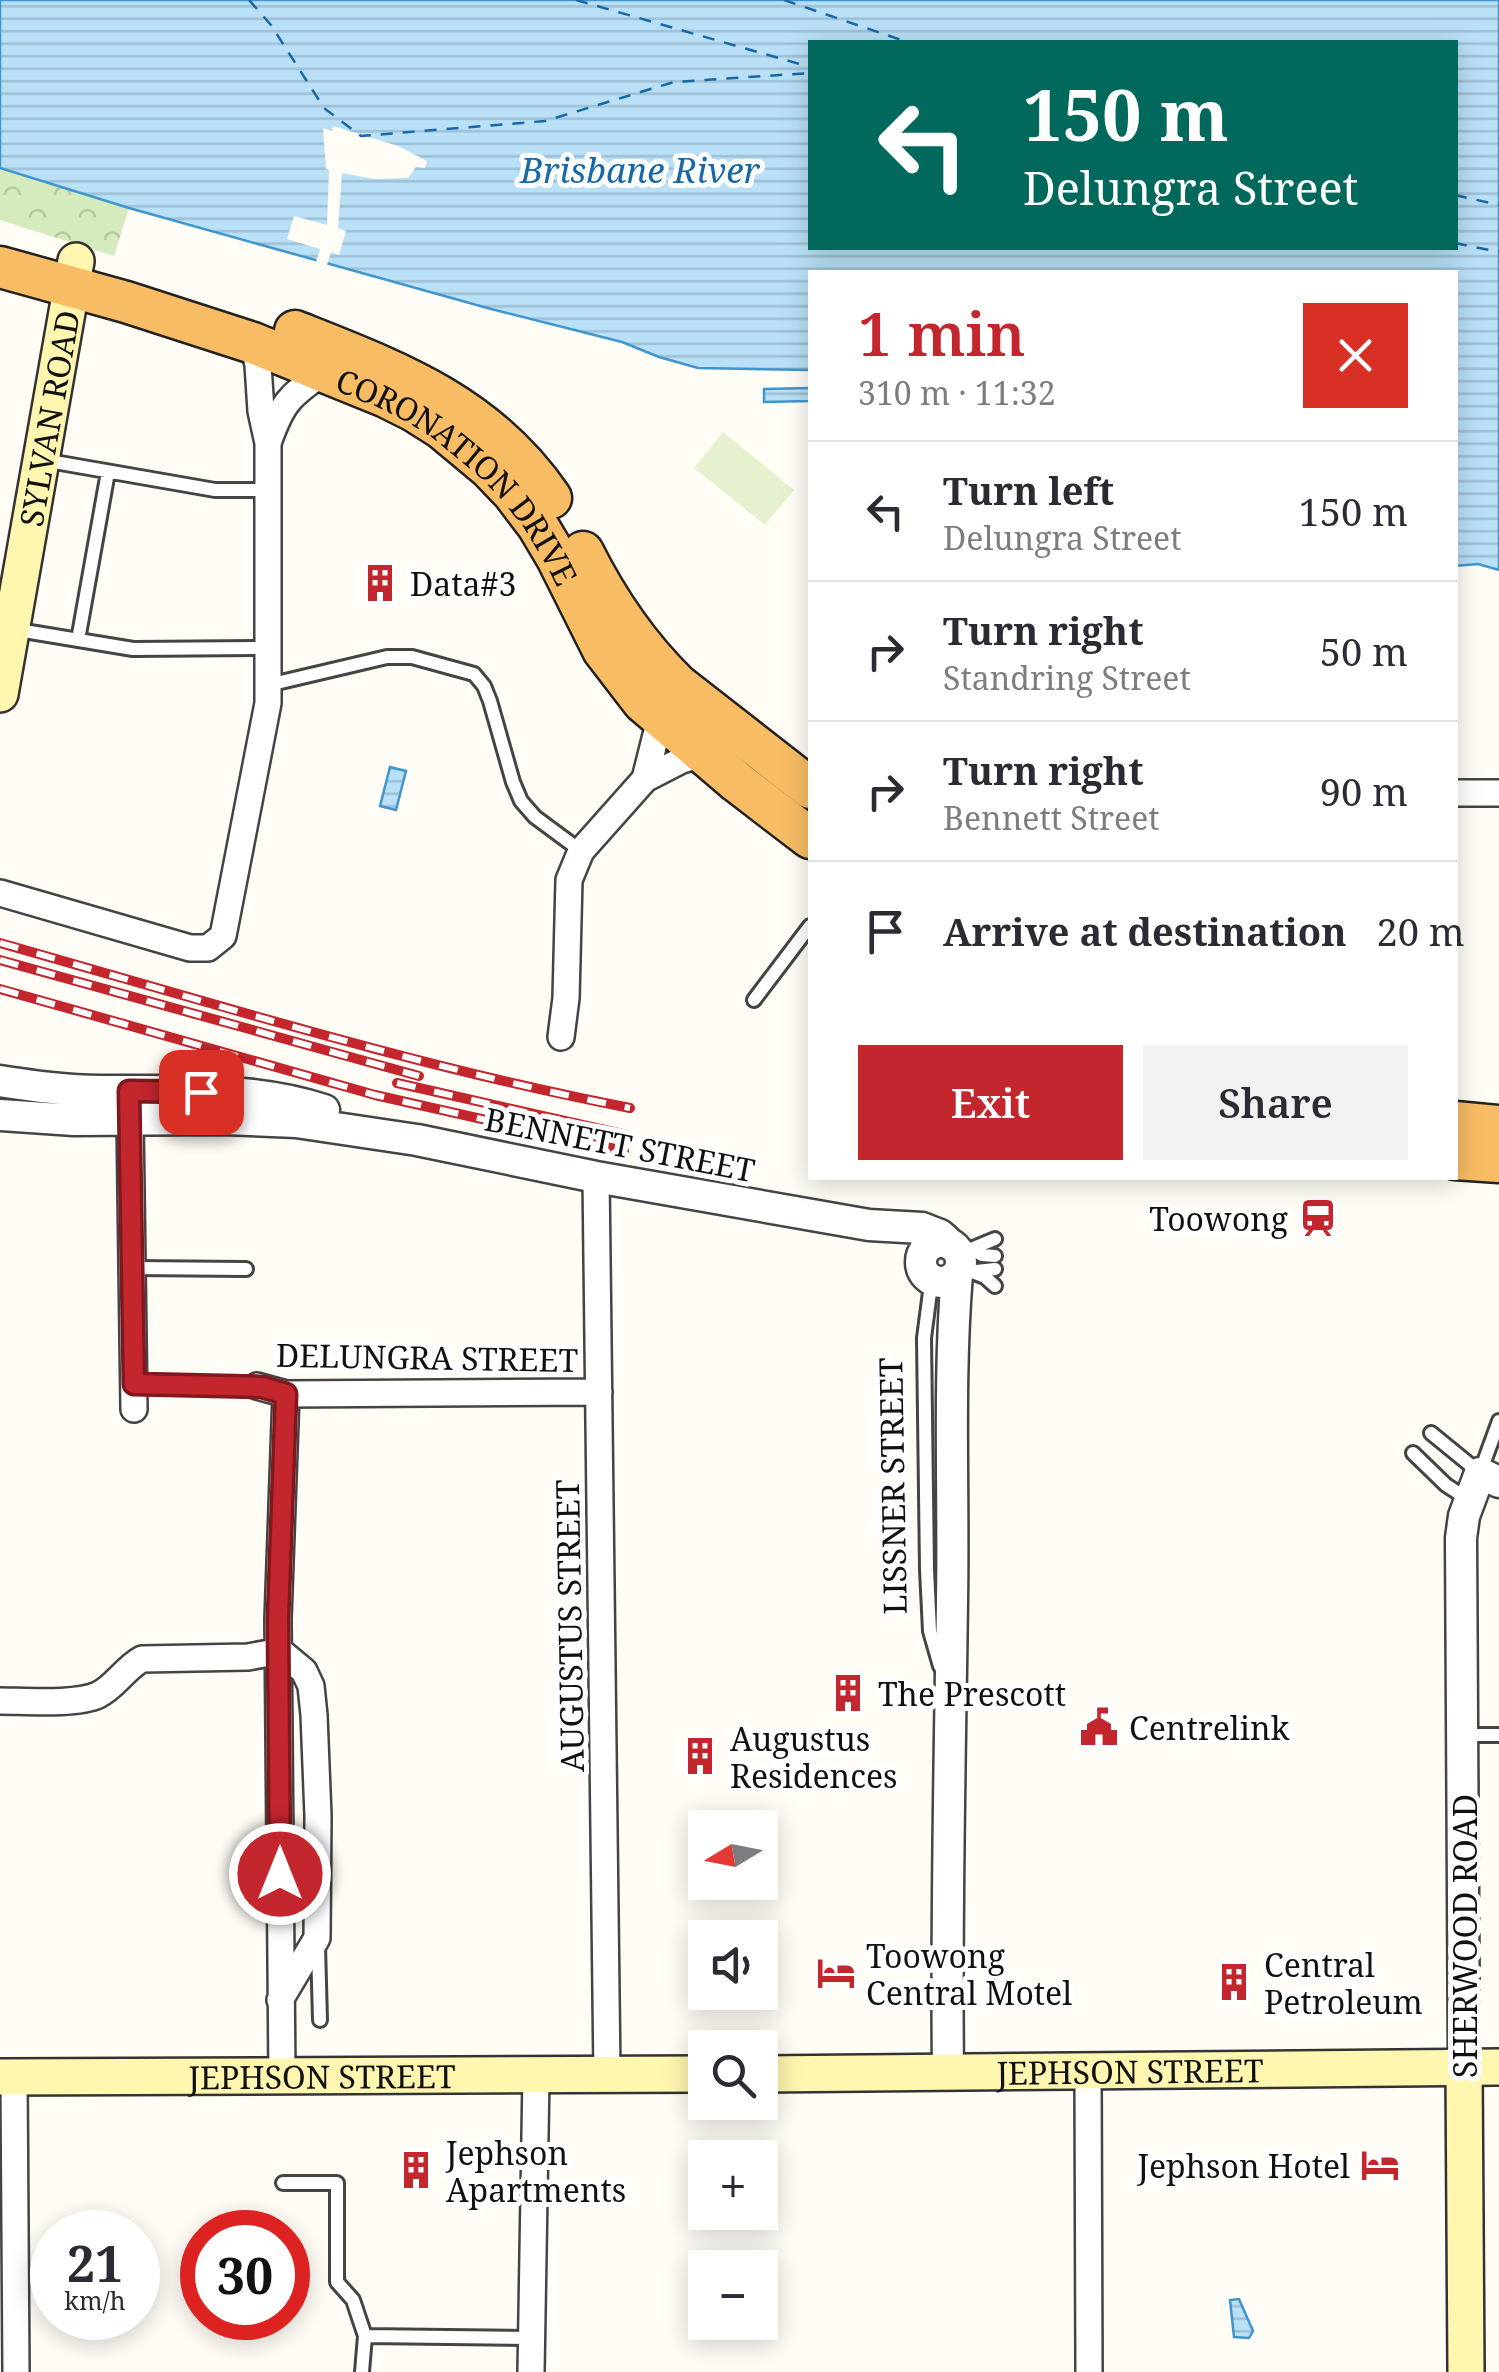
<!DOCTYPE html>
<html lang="en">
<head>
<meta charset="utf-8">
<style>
	:root { --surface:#fff; --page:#f2f2f3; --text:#2b2b33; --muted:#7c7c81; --line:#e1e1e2; --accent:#c4262e }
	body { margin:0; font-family:"Noto Serif",serif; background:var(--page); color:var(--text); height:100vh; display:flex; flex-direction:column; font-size:38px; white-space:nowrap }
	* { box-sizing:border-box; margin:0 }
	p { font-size:32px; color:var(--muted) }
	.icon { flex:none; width:55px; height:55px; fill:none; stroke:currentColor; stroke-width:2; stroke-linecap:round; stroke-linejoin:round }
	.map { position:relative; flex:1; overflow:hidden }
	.drawer { position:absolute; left:808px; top:270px; width:650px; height:910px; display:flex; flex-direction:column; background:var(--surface); border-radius:0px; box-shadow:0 5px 25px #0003 }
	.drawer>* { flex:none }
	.banner { position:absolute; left:808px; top:40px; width:650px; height:210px; border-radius:0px; box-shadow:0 5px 25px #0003; background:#00695c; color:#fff; overflow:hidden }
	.needle { width:65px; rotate:260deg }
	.controls { position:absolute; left:688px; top:1810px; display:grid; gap:20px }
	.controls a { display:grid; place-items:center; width:90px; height:90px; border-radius:0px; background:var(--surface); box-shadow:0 5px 25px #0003; font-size:50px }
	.speed { position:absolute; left:30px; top:2210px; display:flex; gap:20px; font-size:50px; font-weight:700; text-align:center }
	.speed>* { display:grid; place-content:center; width:130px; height:130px; border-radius:50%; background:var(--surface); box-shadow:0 5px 25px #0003; line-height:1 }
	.speed small { font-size:25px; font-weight:400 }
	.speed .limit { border:15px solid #d22; background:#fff; color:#111 }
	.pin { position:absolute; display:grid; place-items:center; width:85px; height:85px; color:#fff; margin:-42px; border-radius:20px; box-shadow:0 5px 15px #0006 }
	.me { position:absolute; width:110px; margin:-55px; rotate:0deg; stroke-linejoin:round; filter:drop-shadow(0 0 8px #0008) }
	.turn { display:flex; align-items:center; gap:35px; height:210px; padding:0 50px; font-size:45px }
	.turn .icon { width:130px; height:130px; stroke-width:2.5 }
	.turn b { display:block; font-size:70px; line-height:85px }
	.round { display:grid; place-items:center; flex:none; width:105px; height:105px; border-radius:0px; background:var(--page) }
	.head { display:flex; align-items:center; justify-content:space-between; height:170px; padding:0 50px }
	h1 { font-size:60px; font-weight:600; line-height:75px; color:var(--accent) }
	.action { display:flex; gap:20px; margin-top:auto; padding:20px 50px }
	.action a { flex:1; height:115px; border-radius:0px; background:var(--accent); color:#fff; font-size:40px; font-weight:600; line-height:115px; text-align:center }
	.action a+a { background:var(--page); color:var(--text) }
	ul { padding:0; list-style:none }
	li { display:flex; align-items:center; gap:30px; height:140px; padding:0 50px; border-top:2px solid var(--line) }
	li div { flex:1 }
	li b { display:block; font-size:38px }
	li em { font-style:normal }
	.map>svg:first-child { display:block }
</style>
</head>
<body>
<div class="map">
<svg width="1499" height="2372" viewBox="0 0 1499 2372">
	<defs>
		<pattern id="park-crowns" width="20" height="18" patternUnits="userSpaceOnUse" patternTransform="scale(2.5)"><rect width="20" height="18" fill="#d5ebbd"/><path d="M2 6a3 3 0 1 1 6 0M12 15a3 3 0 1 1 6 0" fill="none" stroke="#b6c8a1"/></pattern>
		<pattern id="water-rules" width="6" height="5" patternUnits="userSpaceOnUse" patternTransform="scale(2.5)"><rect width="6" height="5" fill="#b9e0f7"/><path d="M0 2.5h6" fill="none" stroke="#9ebfd3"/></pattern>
	</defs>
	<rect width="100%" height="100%" fill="#fffdf5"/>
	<path fill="url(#park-crowns)" d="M0,168L129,208L114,256L0,220Z"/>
	<path fill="#e6f2cf" d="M723,432L794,490L765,525L694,468Z"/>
	<path fill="url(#water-rules)" stroke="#3f96cf" stroke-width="2.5" fill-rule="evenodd" d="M0,0H1499V570L1478,564L1455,566V272H810V370L698,368L659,357L622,342L491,309L129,208L0,168ZM810,42H1455V248H810Z
		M810,388V401L764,402V389Z
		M390,767L406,771L396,810L380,806Z
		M1239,2299L1253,2331L1249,2338L1234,2337L1230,2300Z"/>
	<path fill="#fffdf5" d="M333,126L398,146L427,161L425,168L416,167L408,178L374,179L342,173L338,228L346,231L339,255L331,252L326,268L315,265L320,249L287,239L294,216L327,225L329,170L326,169L323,128L332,131Z"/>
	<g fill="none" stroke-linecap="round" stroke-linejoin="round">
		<path stroke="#1768a6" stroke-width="2.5" stroke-dasharray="12 10" stroke-linecap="butt" d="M249,0L271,25L324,108L361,136L545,121L674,82L810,73
			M576,0L810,67
			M784,0L907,42
			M1455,195L1499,205
			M1455,243L1499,252"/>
		<g stroke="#444" stroke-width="18">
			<path id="service" d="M43,460L215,490H268
				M12,629L133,649L268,648
				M78,640L108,472
				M268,685L387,657H412L474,674L484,686L490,701L513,782L521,801L535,817L581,851
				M754,1000L810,926
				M953,1247L971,1249L982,1255L995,1256
				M971,1249L995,1239
				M133,1268L246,1269
				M924,1272L930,1292L924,1338L927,1570L930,1631L940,1666
				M972,1272L985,1277L995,1286
				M958,1273L995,1269
				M134,1384L257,1386
				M1431,1433L1480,1473L1499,1421
				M1413,1453L1446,1485L1469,1500
				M1462,1735H1499
				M318,1946L320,2020
				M283,2183H337V2282L353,2300L365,2336L362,2372
				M365,2336L532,2338"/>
		</g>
		<g stroke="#444" stroke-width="30">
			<path id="minor" d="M268,443C282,403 289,396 324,372
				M645,779L660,719
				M1455,793H1499
				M0,893L190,948H208L223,936L268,703V443L261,411L258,365L253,343
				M561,1037L566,998L569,880L581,851L645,779L682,760L703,754
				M130,1119L134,1409
				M596,1177L607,2075
				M257,1386L286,1394L599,1392
				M280,1651L304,1671L311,1686L314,1715L318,1816L317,1938L280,2000
				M0,1701C25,1701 76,1705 98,1695C115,1687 125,1668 142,1659L248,1657L280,1651
				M1088,2071L1089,2372
				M14,2077L16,2372
				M282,2077L278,1619L286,1394
				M531,2372L536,2076"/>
		</g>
		<g stroke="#444" stroke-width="35">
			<path id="tertiary" d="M0,1081C33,1086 67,1091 101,1091C176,1092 252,1086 324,1110
				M0,1115L74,1120L224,1119L296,1122L417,1140L596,1177L869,1225L922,1228L940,1235L951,1245
				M921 1262a20 20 0 1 1 40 0a20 20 0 1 1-40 0Z
				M1464,2068L1461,1538L1464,1516L1480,1473L1499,1482
				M948,2071C946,1914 950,1758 952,1600C954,1492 948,1383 957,1274"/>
		</g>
		<g stroke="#333" stroke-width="40">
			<g id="secondary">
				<path id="s1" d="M0,694L76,261"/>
				<path d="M1464,2068L1466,2372"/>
				<path id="s2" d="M760,2074L1499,2067"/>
				<path id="s3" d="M0,2077L705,2074"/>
			</g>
		</g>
		<g stroke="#222" stroke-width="45">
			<g id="trunk">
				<path id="s4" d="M0,267L126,302L253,343L386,397L414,411L441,428L489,468L513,493L538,526L557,558L603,650L643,702L737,782L810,838"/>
				<path d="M295,331C396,371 487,404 551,498"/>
				<path d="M583,552C608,602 638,646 678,685L810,788"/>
				<path d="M1455,1122L1499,1126"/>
				<path d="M1455,1159L1499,1162"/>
			</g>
		</g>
		<use href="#service" stroke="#fff" stroke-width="12"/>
		<use href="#minor" stroke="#fff" stroke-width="25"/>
		<use href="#tertiary" stroke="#fff" stroke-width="30"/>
		<use href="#secondary" stroke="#fff6b0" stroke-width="35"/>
		<use href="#trunk" stroke="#f7bc64" stroke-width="40"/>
		<g stroke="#c4262e" stroke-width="10">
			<path id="rail" d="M0,943C209,1002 417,1067 630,1108
				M0,960L419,1076
				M0,989L375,1095L624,1151
				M397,1083L627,1135"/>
		</g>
		<use href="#rail" stroke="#fff" stroke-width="6" stroke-dasharray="19" stroke-linecap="butt"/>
	</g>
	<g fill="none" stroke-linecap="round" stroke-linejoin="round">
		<g stroke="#7f191e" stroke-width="25">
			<path id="route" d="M201,1092L129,1091L134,1384L262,1387L286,1394L278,1619L280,1874"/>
		</g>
		<use href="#route" stroke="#c4262e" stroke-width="18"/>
	</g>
	<defs>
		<g id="building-bare" transform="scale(3)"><path d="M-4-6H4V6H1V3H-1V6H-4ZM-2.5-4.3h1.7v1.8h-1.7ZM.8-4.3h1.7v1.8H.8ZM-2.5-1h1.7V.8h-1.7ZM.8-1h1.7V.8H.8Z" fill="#c4262e" stroke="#fff" stroke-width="2.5" paint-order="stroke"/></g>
		<g id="station-bare" transform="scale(3)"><path d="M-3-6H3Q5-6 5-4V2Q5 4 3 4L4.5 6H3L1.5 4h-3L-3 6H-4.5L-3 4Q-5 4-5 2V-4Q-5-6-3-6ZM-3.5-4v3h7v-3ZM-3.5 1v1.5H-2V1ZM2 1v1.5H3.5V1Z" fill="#c4262e" stroke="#fff" stroke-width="2.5" paint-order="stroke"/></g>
		<g id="civic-bare" transform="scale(3)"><path d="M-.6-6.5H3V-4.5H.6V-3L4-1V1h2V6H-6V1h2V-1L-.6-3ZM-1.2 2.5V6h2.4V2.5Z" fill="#c4262e" stroke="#fff" stroke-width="2.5" paint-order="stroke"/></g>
		<g id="hotel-bare" transform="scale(3)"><path d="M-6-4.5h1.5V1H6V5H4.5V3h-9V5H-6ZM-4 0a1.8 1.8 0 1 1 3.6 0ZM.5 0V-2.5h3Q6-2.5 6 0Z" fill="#c4262e" stroke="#fff" stroke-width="2.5" paint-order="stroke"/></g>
	</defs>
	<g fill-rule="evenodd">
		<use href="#building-bare" x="380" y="583"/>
		<use href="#station-bare" x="1318" y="1218"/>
		<use href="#building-bare" x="848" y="1693"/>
		<use href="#civic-bare" x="1099" y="1727"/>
		<use href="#building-bare" x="700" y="1756"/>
		<use href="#hotel-bare" x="836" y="1973"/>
		<use href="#building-bare" x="1234" y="1982"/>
		<use href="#hotel-bare" x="1380" y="2165"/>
		<use href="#building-bare" x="416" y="2170"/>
	</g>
	<g text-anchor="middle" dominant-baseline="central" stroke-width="10" stroke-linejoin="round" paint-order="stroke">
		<g font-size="32" fill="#111" stroke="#fff">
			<text stroke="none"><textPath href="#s1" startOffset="280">SYLVAN ROAD</textPath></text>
			<text stroke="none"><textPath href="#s4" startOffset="515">CORONATION DRIVE</textPath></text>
			<text transform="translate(620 1144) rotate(11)">BENNETT STREET</text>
			<text transform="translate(427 1357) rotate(1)">DELUNGRA STREET</text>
			<text transform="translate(892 1486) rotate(-91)">LISSNER STREET</text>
			<text transform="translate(569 1626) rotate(-91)">AUGUSTUS STREET</text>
			<text transform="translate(1464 1936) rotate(-90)">SHERWOOD ROAD</text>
			<text stroke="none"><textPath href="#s2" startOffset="370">JEPHSON STREET</textPath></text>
			<text stroke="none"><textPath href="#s3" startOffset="322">JEPHSON STREET</textPath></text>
		</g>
		<g font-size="32" fill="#111" stroke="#fff" text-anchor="start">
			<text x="410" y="583">Data#3</text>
			<text x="1288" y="1218" text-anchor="end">Toowong</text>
			<text x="878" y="1693">The Prescott</text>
			<text x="1129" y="1727">Centrelink</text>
			<text x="730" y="1738">Augustus<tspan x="730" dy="37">Residences</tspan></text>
			<text x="866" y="1955">Toowong<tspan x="866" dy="37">Central Motel</tspan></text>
			<text x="1264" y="1964">Central<tspan x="1264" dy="37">Petroleum</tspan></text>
			<text x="446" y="2152">Jephson<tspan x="446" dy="37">Apartments</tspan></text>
			<text x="1350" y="2165" text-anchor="end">Jephson Hotel</text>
		</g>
		<g font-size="35" font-style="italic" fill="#1768a6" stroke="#fff">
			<text x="640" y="169">Brisbane River</text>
		</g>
	</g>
</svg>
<div class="controls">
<a><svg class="needle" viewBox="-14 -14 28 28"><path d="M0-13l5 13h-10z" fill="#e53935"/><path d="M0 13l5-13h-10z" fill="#7c7c81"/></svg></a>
<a><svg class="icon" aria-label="sound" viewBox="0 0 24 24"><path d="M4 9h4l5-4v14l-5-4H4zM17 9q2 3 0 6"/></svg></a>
<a><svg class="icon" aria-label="search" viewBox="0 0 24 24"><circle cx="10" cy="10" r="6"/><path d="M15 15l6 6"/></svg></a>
<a>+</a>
<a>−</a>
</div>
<div class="speed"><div>21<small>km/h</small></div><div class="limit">30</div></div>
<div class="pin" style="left:201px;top:1092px;background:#d93025"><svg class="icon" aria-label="arrive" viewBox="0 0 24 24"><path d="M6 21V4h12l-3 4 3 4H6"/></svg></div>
<svg class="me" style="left:280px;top:1874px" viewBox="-20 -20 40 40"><circle r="17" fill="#c4262e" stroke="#fff" stroke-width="3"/><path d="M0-11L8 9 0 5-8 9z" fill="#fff"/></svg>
<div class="banner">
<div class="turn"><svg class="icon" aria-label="left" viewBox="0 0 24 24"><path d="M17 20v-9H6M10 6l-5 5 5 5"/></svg><div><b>150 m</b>Delungra Street</div></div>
</div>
<section class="drawer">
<div class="head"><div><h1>1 min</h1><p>310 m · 11:32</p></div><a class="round" style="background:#d93025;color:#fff"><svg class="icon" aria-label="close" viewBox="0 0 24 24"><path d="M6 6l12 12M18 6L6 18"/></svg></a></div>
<ul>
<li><svg class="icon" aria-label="left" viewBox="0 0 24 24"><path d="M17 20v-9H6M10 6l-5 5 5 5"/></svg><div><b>Turn left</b><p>Delungra Street</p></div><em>150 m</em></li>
<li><svg class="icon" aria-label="right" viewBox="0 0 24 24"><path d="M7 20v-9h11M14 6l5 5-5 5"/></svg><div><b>Turn right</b><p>Standring Street</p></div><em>50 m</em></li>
<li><svg class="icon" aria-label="right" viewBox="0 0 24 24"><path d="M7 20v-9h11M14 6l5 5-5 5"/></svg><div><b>Turn right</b><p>Bennett Street</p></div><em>90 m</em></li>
<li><svg class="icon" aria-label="arrive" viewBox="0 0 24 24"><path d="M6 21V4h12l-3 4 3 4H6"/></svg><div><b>Arrive at destination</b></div><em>20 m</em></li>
</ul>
<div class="action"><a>Exit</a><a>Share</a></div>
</section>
</div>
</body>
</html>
